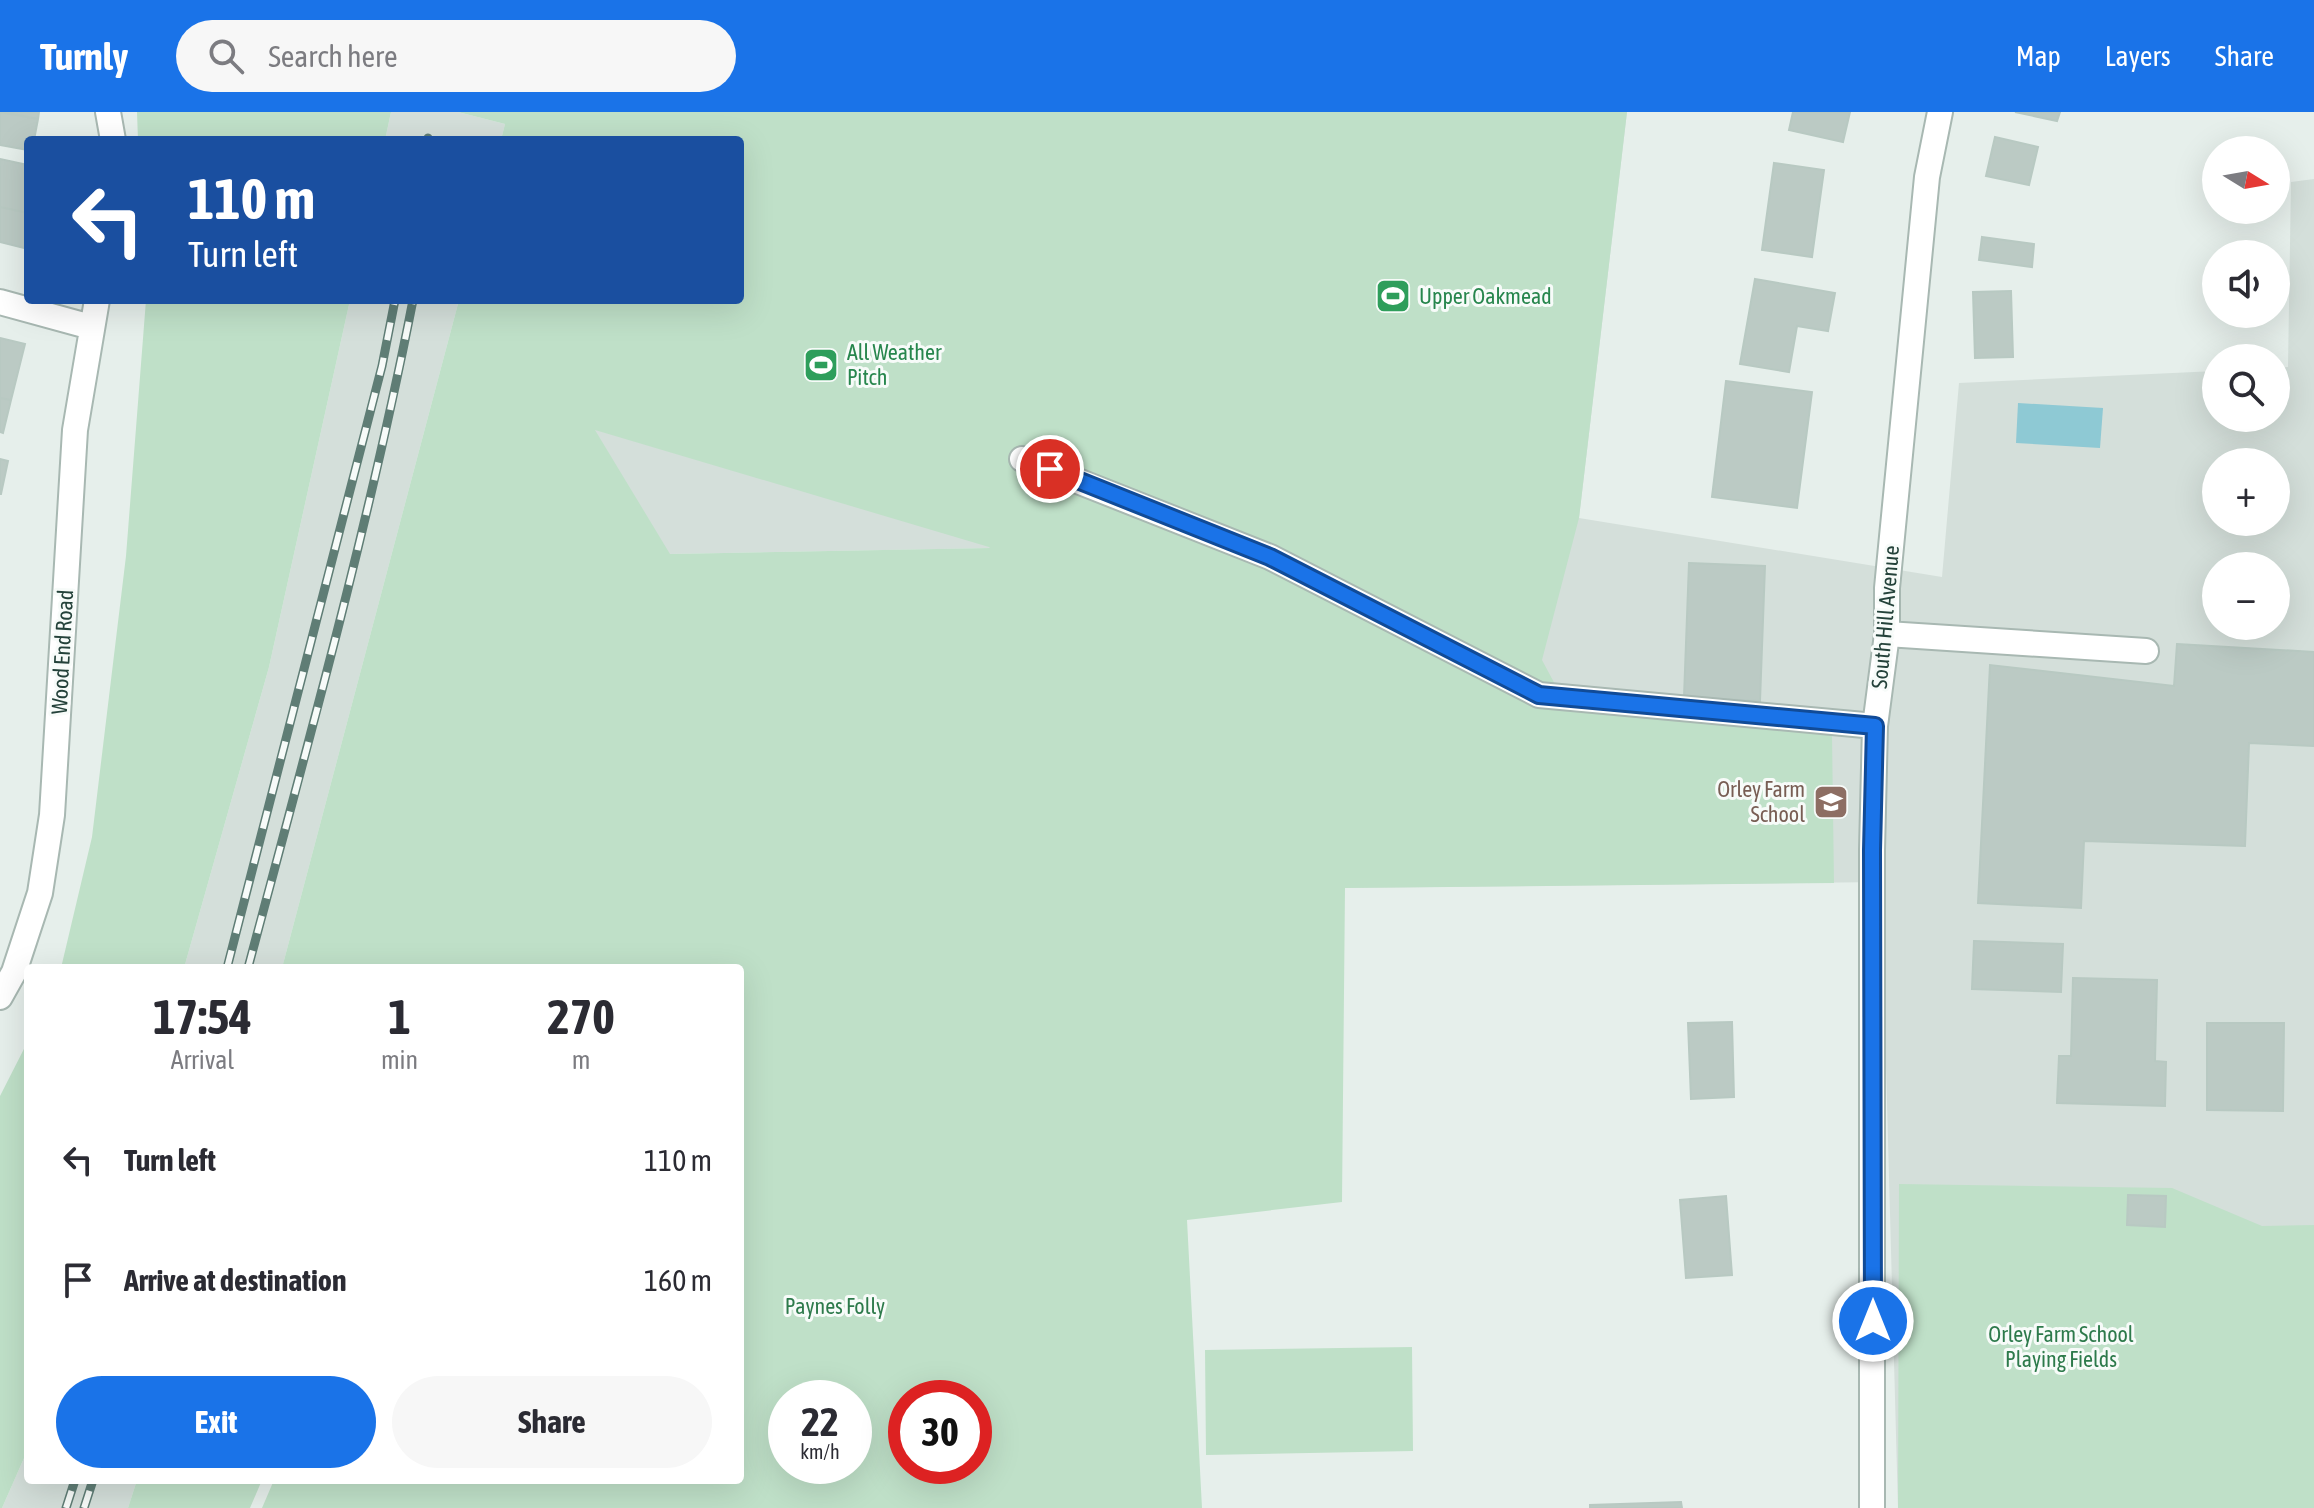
<!DOCTYPE html>
<html lang="en">
<head>
<meta charset="utf-8">
<style>
	:root { --surface:#fff; --page:#f7f7f7; --text:#2b2b33; --muted:#7c7c81; --accent:#1a73e8 }
	body { margin:0; font-family:"Asap Condensed",sans-serif; background:var(--page); color:var(--text); height:100vh; display:flex; flex-direction:column; font-size:30px; white-space:nowrap }
	* { box-sizing:border-box; margin:0 }
	p { font-size:26px; color:var(--muted) }
	.icon { flex:none; width:44px; height:44px; fill:none; stroke:currentColor; stroke-width:2; stroke-linecap:round; stroke-linejoin:round }
	.map { position:relative; flex:1; overflow:hidden }
	.panel { position:absolute; left:24px; top:852px; width:720px; height:520px; display:flex; flex-direction:column; background:var(--surface); border-radius:8px; box-shadow:0 8px 32px #0002 }
	.panel>* { flex:none }
	.hud { position:absolute; left:24px; top:24px; width:720px; height:168px; border-radius:8px; box-shadow:0 8px 32px #0002; background:#1a4fa0; color:#fff; overflow:hidden }
	.needle { width:52px; rotate:101deg }
	.fabs { position:absolute; left:2202px; top:24px; display:grid; gap:16px }
	.fabs a { display:grid; place-items:center; width:88px; height:88px; border-radius:50%; background:var(--surface); box-shadow:0 8px 32px #0002; font-size:40px }
	.speed { position:absolute; left:768px; top:1268px; display:flex; gap:16px; font-size:40px; font-weight:700; text-align:center }
	.speed>* { display:grid; place-content:center; width:104px; height:104px; border-radius:50%; background:var(--surface); box-shadow:0 8px 32px #0002; line-height:1 }
	.speed small { font-size:20px; font-weight:400 }
	.speed .limit { border:12px solid #d22; background:#fff; color:#111 }
	.pin { position:absolute; display:grid; place-items:center; width:68px; height:68px; color:#fff; margin:-34px; border:4px solid #fff; border-radius:50%; box-shadow:0 2px 8px #0007 }
	.me { position:absolute; width:88px; margin:-44px; rotate:0deg; stroke-linejoin:round; filter:drop-shadow(0 0 6px #0008) }
	.turn { display:flex; align-items:center; gap:28px; height:168px; padding:0 32px; font-size:36px }
	.turn .icon { width:104px; height:104px; stroke-width:2.5 }
	.turn b { display:block; font-size:56px; line-height:68px }
	.eta { display:flex; justify-content:space-evenly; align-items:center; height:136px; text-align:center }
	.eta b { font-size:48px; font-weight:700; line-height:56px }
	.action { display:flex; gap:16px; margin-top:auto; padding:16px 32px }
	.action a { flex:1; height:92px; border-radius:48px; background:var(--accent); color:#fff; font-size:32px; font-weight:700; line-height:92px; text-align:center }
	.action a+a { background:var(--page); color:var(--text) }
	ul { padding:0; list-style:none }
	li { display:flex; align-items:center; gap:24px; height:120px; padding:0 32px }
	li div { flex:1 }
	li b { display:block; font-size:30px }
	li em { font-style:normal }
	header { display:flex; align-items:center; gap:48px; box-sizing:border-box; height:112px; padding:0 40px; background:var(--accent); color:#fff }
	header strong { font-size:38px }
	nav { display:flex; gap:44px; margin-inline-start:auto; font-size:28px }
	.search { width:560px; height:72px; background:var(--page); display:flex; align-items:center; gap:20px; box-sizing:border-box; padding:0 28px; border-radius:44px; color:var(--muted); font-size:30px }
	.map>svg:first-child { display:block }
</style>
</head>
<body>
<header>
<strong>Turnly</strong>
<div class="search"><svg class="icon" aria-label="search" viewBox="0 0 24 24"><circle cx="10" cy="10" r="6"/><path d="M15 15l6 6"/></svg>Search here</div>
<nav><a>Map</a><a>Layers</a><a>Share</a></nav>
</header>
<div class="map">
<svg width="2314" height="1396" viewBox="0 0 2314 1396">
	<rect width="100%" height="100%" fill="#e6efeb"/>
	<path fill="#d4dfda" fill-rule="evenodd" d="M391,0H458L505,12L501,28H385Z
		M1627,0L1579,406L1942,465L1959,271L2216,259V306H2276V256L2288,255L2291,70L2314,67V1396H1898L1881,770L1345,776L993,436L669,442L594,318L740,188V28ZM2216,350H2276V410H2216ZM2216,454H2276V514H2216Z
		M350,188H459L282,856H184L269,555Z
		M28,1337V1368H137L128,1396H2Z"/>
	<path fill="#bfe0c8" fill-rule="evenodd" d="M137,0H391L385,28H138Z
		M458,0H1627L1579,406L1542,548L1557,576L1832,623L1834,771L1345,776L1342,1090L1187,1108L1202,1396H262L274,1368H740V856H282L459,188H740V28H501L505,12ZM595,318L989,435L990,436L670,442ZM786,1286H854V1354H786ZM906,1286H974V1354H906Z
		M146,188H350L269,555L184,856H61L92,725L126,444Z
		M28,929V1337L2,1396H0V984Z
		M1899,1072L2172,1076L2262,1114L2314,1113V1396H1898Z
		M1412,1235L1413,1339L1206,1343L1205,1238Z
		M137,1368H262L250,1396H128Z"/>
	<path fill="#8ec9d4" d="M2018,291L2103,296L2100,336L2016,331Z"/>
	<path fill="#bbcac4" stroke="#b8c9c2" stroke-width="2" d="M0,0L38,7L34,28H28V38L0,33Z
		M3,0H39L38,7Z
		M1793,0H1850L1843,30L1789,18Z
		M2015,0H2060L2057,9Z
		M1995,25L2038,35L2029,73L1986,64Z
		M0,47L28,53V101L0,95Z
		M1774,51L1824,58L1812,145L1762,138Z
		M0,95L28,101V137L0,130Z
		M1982,125L2034,132L2032,155L1979,148Z
		M1755,167L1835,181L1828,219L1797,214L1789,260L1740,252Z
		M2011,179L2013,245L1975,246L1973,180Z
		M0,226L25,232L11,288L0,286Z
		M1726,269L1812,280L1797,396L1712,385Z
		M0,286L11,288L3,321L0,320Z
		M0,347L8,349L1,382H0Z
		M1689,451L1765,454L1760,589L1684,585Z
		M2177,532L2314,540V634L2249,631L2245,734L2084,729L2081,796L1978,791L1990,553L2174,574Z
		M1974,829L2063,832L2061,880L1972,877Z
		M2073,866L2157,868L2155,949L2166,950L2165,994L2057,991L2059,944H2071Z
		M1732,910L1734,985L1691,987L1688,911Z
		M2207,911H2284L2283,999L2207,998Z
		M2128,1083L2166,1084L2165,1115L2127,1113Z
		M1726,1084L1732,1163L1686,1166L1680,1088Z
		M1681,1390L1682,1396H1590V1393Z"/>
	<g fill="none" stroke-linecap="round" stroke-linejoin="round">
		<g stroke="#a8b8b2" stroke-width="28">
			<path id="minor" d="M108,0L113,28
				M0,190L91,215
				M1022,347L1270,445L1539,583L1875,614
				M1887,522L2146,539
				M0,885L14,860L40,781L52,703L75,318L97,188
				M1872,1396V738L1875,614L1887,522V476L1927,65L1940,0"/>
		</g>
		<use href="#minor" stroke="#fff" stroke-width="24"/>
		<g stroke="#5f7d75" stroke-width="9">
			<path id="rail" d="M427,28L428,26
				M227,856L382,254L395,188
				M248,856C307,635 369,413 413,188
				M66,1396L75,1368
				M84,1396L93,1368"/>
		</g>
		<use href="#rail" stroke="#f7fbf9" stroke-width="6" stroke-dasharray="18" stroke-linecap="butt"/>
	</g>
	<g fill="none" stroke-linecap="round" stroke-linejoin="round">
		<g stroke="#114b97" stroke-width="20">
			<path id="route" d="M1050,357L1270,445L1539,583L1875,614L1872,738L1873,1209"/>
		</g>
		<use href="#route" stroke="#1a73e8" stroke-width="14"/>
	</g>
	<defs>
		<g id="stadium-square" transform="scale(1.8)"><rect x="-9" y="-9" width="18" height="18" rx="4" fill="#2e9e5b" stroke="#f7fbf9"/><path d="M0-5a6.5 5 0 1 0 0 10a6.5 5 0 1 0 0-10ZM-3.5-1.8h7v3.6h-7Z" fill="#fff"/></g>
		<g id="school-square" transform="scale(1.8)"><rect x="-9" y="-9" width="18" height="18" rx="4" fill="#8d6e63" stroke="#f7fbf9"/><path d="M0-5L7-2L0 1L-7-2ZM-4 1L0 2.5L4 1V4Q0 6-4 4Z" fill="#fff"/></g>
	</defs>
	<g fill-rule="evenodd">
		<use href="#stadium-square" x="1393" y="184"/>
		<use href="#stadium-square" x="821" y="253"/>
		<use href="#school-square" x="1831" y="690"/>
	</g>
	<g text-anchor="middle" dominant-baseline="central" stroke-width="6" stroke-linejoin="round" paint-order="stroke">
		<g font-size="22" fill="#27864d" stroke="#f7fbf9" text-anchor="start">
			<text x="1419" y="184">Upper Oakmead</text>
			<text x="847" y="240">All Weather<tspan x="847" dy="25">Pitch</tspan></text>
		</g>
		<g font-size="22" fill="#24423a" stroke="#f7fbf9">
			<text transform="translate(1885 505) rotate(-85)">South Hill Avenue</text>
			<text transform="translate(62 540) rotate(-87)">Wood End Road</text>
		</g>
		<g font-size="22" fill="#785e54" stroke="#f7fbf9" text-anchor="end">
			<text x="1805" y="677">Orley Farm<tspan x="1805" dy="25">School</tspan></text>
		</g>
		<g font-size="22" fill="#2d7a4b" stroke="#f7fbf9">
			<text x="835" y="1194">Paynes Folly</text>
			<text x="2061" y="1222">Orley Farm School<tspan x="2061" dy="25">Playing Fields</tspan></text>
		</g>
	</g>
</svg>
<div class="fabs">
<a><svg class="needle" viewBox="-14 -14 28 28"><path d="M0-13l5 13h-10z" fill="#e53935"/><path d="M0 13l5-13h-10z" fill="#7c7c81"/></svg></a>
<a><svg class="icon" aria-label="sound" viewBox="0 0 24 24"><path d="M4 9h4l5-4v14l-5-4H4zM17 9q2 3 0 6"/></svg></a>
<a><svg class="icon" aria-label="search" viewBox="0 0 24 24"><circle cx="10" cy="10" r="6"/><path d="M15 15l6 6"/></svg></a>
<a>+</a>
<a>−</a>
</div>
<div class="speed"><div>22<small>km/h</small></div><div class="limit">30</div></div>
<div class="pin" style="left:1050px;top:357px;background:#d93025"><svg class="icon" aria-label="arrive" viewBox="0 0 24 24"><path d="M6 21V4h12l-3 4 3 4H6"/></svg></div>
<svg class="me" style="left:1873px;top:1209px" viewBox="-20 -20 40 40"><circle r="17" fill="#1a73e8" stroke="#fff" stroke-width="3"/><path d="M0-11L8 9 0 5-8 9z" fill="#fff"/></svg>
<div class="hud">
<div class="turn"><svg class="icon" aria-label="left" viewBox="0 0 24 24"><path d="M17 20v-9H6M10 6l-5 5 5 5"/></svg><div><b>110 m</b>Turn left</div></div>
</div>
<section class="panel">
<div class="eta">
<div><b>17:54</b><p>Arrival</p></div>
<div><b>1</b><p>min</p></div>
<div><b>270</b><p>m</p></div>
</div>
<ul>
<li><svg class="icon" aria-label="left" viewBox="0 0 24 24"><path d="M17 20v-9H6M10 6l-5 5 5 5"/></svg><div><b>Turn left</b></div><em>110 m</em></li>
<li><svg class="icon" aria-label="arrive" viewBox="0 0 24 24"><path d="M6 21V4h12l-3 4 3 4H6"/></svg><div><b>Arrive at destination</b></div><em>160 m</em></li>
</ul>
<div class="action"><a>Exit</a><a>Share</a></div>
</section>
</div>
</body>
</html>
